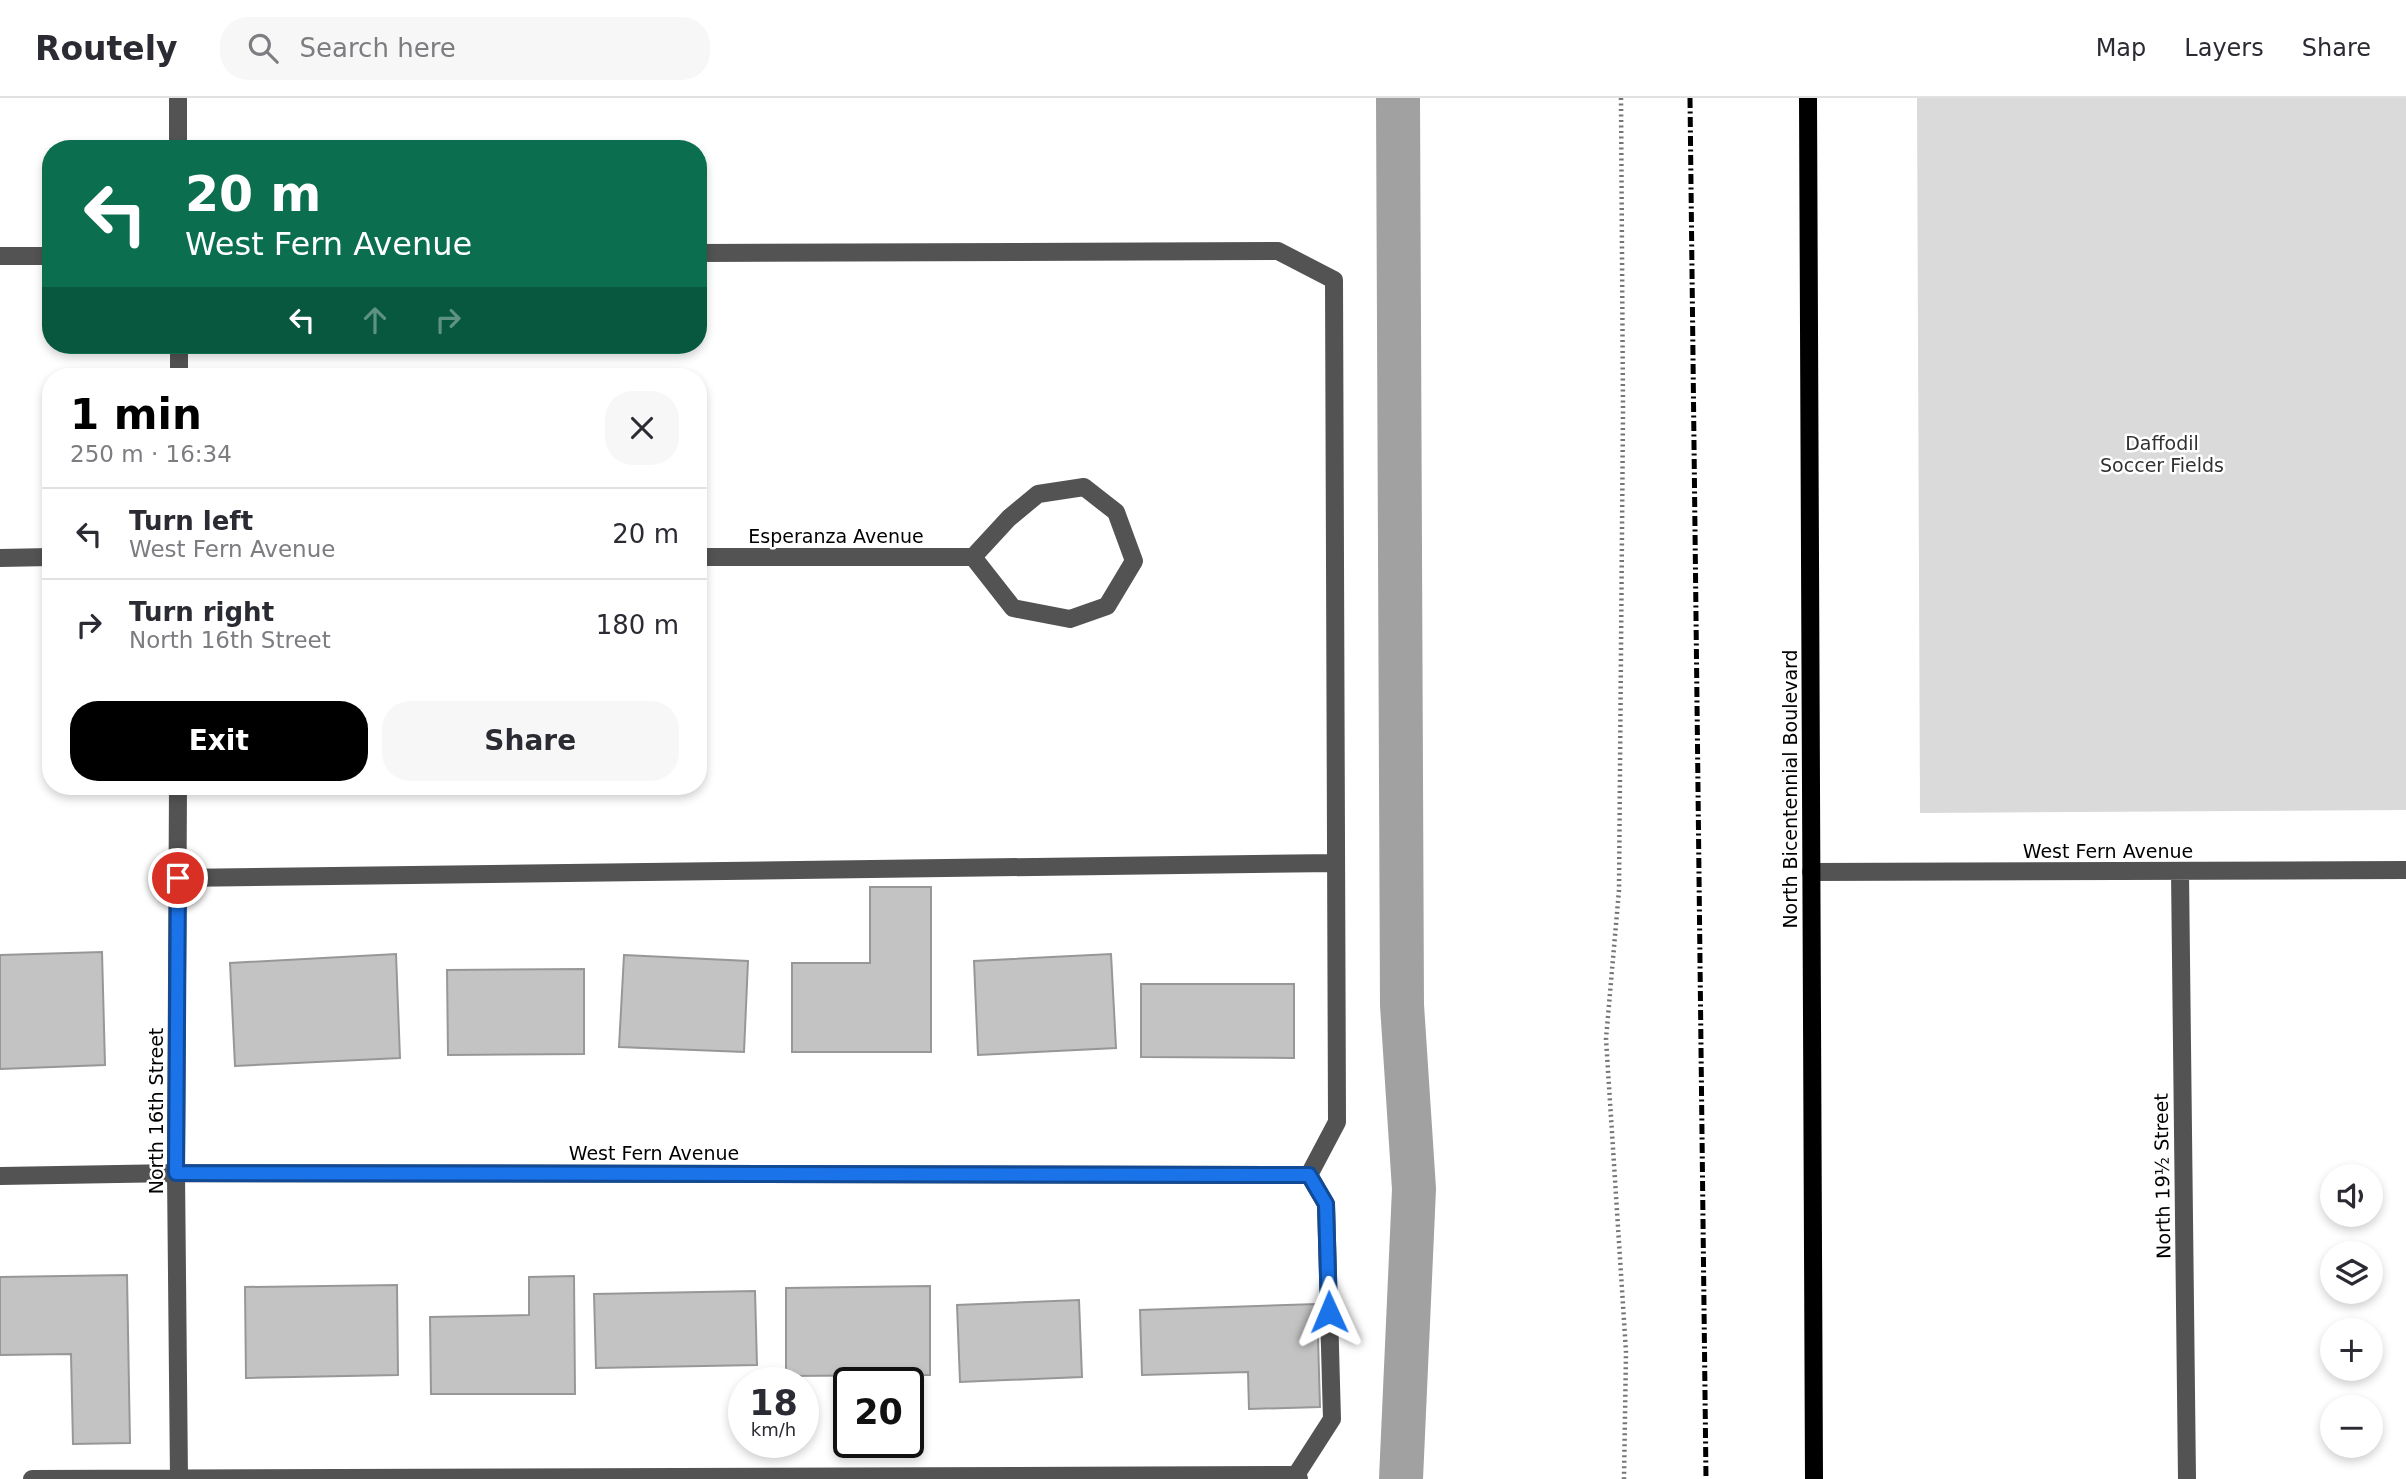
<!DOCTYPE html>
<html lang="en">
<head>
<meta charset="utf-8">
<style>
	:root { --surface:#fff; --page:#f7f7f7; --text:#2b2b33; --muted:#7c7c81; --line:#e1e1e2; --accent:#000 }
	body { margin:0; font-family:"DejaVu Sans",sans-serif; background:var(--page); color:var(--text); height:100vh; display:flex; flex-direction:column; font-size:26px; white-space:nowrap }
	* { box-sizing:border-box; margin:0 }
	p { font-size:23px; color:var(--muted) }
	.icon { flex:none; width:38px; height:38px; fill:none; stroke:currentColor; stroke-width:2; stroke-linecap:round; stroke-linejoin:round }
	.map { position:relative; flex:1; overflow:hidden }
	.details { position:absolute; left:42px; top:270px; width:665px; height:427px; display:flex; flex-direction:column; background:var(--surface); border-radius:28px; box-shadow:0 4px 10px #0003 }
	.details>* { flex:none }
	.top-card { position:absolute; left:42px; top:42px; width:665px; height:214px; border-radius:28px; box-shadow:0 4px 10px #0003; background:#0b6e4f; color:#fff; overflow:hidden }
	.buttons { position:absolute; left:2320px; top:1066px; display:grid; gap:14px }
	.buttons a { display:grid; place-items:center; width:63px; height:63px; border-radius:50%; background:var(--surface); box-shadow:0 4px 10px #0003; font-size:35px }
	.speed { position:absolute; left:728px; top:1269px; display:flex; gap:14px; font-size:35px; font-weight:700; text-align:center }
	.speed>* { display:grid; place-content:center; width:91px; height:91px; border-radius:50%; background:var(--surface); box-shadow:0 4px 10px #0003; line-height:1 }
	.speed small { font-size:18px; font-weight:400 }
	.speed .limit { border:4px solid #111; border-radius:10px; background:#fff; color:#111 }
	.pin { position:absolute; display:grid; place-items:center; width:60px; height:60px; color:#fff; margin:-30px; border:4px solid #fff; border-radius:50%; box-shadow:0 2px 7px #0007 }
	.me { position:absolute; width:77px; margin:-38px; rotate:359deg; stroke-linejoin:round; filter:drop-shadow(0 0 5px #0008) }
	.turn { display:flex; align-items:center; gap:24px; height:147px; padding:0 28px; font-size:32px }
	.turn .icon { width:91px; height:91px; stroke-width:2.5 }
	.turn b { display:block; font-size:49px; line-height:60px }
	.lanes { display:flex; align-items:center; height:66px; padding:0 28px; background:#0003; justify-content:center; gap:35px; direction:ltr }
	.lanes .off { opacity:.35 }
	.round { display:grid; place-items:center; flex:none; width:74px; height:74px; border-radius:28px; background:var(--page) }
	.summary { display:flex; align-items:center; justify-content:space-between; height:119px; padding:0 28px }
	h1 { font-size:42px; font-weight:700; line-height:52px; color:var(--accent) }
	.action { display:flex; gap:14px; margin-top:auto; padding:14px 28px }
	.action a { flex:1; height:80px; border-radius:28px; background:var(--accent); color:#fff; font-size:28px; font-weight:700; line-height:80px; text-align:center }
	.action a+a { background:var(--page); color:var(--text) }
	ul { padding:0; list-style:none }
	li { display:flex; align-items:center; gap:21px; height:91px; padding:0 28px; border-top:2px solid var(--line) }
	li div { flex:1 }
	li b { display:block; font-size:26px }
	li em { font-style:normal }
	header { display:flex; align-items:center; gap:42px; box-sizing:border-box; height:98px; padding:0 35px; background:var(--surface); border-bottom:2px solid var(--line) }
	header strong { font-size:33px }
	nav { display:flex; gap:38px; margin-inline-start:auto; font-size:24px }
	.search { width:490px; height:63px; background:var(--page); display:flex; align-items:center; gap:18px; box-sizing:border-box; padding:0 24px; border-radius:28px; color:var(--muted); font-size:26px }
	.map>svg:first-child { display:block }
</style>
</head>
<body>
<header>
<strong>Routely</strong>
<div class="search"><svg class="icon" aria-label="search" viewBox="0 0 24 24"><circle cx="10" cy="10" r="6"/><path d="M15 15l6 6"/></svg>Search here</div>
<nav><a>Map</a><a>Layers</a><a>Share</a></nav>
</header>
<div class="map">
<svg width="2406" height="1381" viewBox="0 0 2406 1381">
	<rect width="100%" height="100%" fill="#fff"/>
	<path fill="#dadada" d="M1917,0H2406V712L1920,715Z"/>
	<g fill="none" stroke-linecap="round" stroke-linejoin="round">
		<path stroke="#a1a1a1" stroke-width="44" d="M1398,0L1402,907L1414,1091L1401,1381"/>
	</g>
	<path fill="#c3c3c3" stroke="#979797" stroke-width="2" d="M870,789H931V954H792V865H870Z
		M102,854L105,967L0,971V857Z
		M396,856L400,960L235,968L230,865Z
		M1111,856L1116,950L978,957L974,863Z
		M624,857L748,863L744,954L619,949Z
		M584,871V956L448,957L447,872Z
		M1141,886H1294V960L1141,959Z
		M127,1177L130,1345L73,1346L71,1256L0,1257V1179Z
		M574,1178L575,1296H431L430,1219L529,1217V1179Z
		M397,1187L398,1277L246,1280L245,1189Z
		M930,1188V1277L786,1278V1190Z
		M755,1193L757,1267L596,1270L594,1196Z
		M1079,1202L1082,1279L960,1284L957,1207Z
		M1317,1206L1320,1309L1249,1311L1248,1274L1142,1277L1140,1212Z"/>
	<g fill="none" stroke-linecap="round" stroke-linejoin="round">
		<path stroke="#757575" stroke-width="4.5" stroke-dasharray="2 3.5" stroke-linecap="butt" d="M1621,0L1623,313L1619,792L1606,941L1626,1254L1624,1381"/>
		<path stroke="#535353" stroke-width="18" d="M178,0V51
			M698,155L1278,153L1334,182L1337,1024L1309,1077
			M0,158H51
			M179,247V278
			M698,459H973L1009,420L1038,396L1084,389L1116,414L1134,463L1107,508L1070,521L1013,510L973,459
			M0,460L51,459
			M178,688L176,1075L179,1381
			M1811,774L2406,772
			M2180,774L2187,1381
			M178,780L1336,765
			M0,1078L176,1075L1309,1077
			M1296,1377L1332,1321L1326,1106L1309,1077
			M32,1381L1296,1377L1299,1381"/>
		<path stroke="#000" stroke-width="18" d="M1808,0L1814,1381"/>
		<path stroke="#000" stroke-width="5" stroke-dasharray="10 3.5 2 3.5" stroke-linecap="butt" d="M1690,0L1706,1381"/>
	</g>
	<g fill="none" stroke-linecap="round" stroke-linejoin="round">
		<g stroke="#114b97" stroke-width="18">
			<path id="route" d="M178,780L176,1075L1309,1077L1326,1106L1329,1214"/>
		</g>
		<use href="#route" stroke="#1a73e8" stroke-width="12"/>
	</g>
	<g text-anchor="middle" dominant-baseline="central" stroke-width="5" stroke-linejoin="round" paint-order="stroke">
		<g font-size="19" fill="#313131" stroke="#fff">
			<text x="2162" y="345">Daffodil<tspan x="2162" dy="22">Soccer Fields</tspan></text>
		</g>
		<g font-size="19" fill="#000" stroke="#fff">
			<text x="836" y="438">Esperanza Avenue</text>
			<text transform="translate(1790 691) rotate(-90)">North Bicentennial Boulevard</text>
			<text x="2108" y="753">West Fern Avenue</text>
			<text transform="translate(156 1013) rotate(-90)">North 16th Street</text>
			<text x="654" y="1055">West Fern Avenue</text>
			<text transform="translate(2162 1078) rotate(-91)">North 19½ Street</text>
		</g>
	</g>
</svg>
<div class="buttons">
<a><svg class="icon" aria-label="sound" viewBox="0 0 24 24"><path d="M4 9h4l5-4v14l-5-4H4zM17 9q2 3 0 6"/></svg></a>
<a><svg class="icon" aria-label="layers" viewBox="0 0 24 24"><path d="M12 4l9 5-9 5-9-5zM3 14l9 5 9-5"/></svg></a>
<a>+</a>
<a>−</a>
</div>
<div class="speed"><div>18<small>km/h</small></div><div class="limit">20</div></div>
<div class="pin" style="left:178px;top:780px;background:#d93025"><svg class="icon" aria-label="arrive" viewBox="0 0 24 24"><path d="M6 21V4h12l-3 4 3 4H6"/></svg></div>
<svg class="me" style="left:1329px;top:1214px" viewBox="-20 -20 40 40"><path d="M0-17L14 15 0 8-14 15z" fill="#1a73e8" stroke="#fff" stroke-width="4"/></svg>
<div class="top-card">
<div class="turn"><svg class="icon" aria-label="left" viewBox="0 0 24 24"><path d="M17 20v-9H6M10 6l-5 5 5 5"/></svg><div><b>20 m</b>West Fern Avenue</div></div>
<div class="lanes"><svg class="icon" aria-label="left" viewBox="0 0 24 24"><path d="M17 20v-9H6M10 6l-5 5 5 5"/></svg><svg class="icon off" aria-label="ahead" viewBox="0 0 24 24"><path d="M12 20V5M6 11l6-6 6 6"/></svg><svg class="icon off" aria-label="right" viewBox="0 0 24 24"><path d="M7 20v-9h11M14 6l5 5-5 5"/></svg></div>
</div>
<section class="details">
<div class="summary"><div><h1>1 min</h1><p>250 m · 16:34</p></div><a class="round"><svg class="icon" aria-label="close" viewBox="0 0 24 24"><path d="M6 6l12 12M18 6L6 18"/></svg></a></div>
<ul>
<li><svg class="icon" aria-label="left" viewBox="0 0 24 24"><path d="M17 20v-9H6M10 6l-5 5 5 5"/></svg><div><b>Turn left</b><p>West Fern Avenue</p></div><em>20 m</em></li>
<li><svg class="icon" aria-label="right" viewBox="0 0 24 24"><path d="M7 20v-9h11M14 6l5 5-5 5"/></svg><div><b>Turn right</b><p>North 16th Street</p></div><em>180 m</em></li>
</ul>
<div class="action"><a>Exit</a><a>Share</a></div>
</section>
</div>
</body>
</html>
